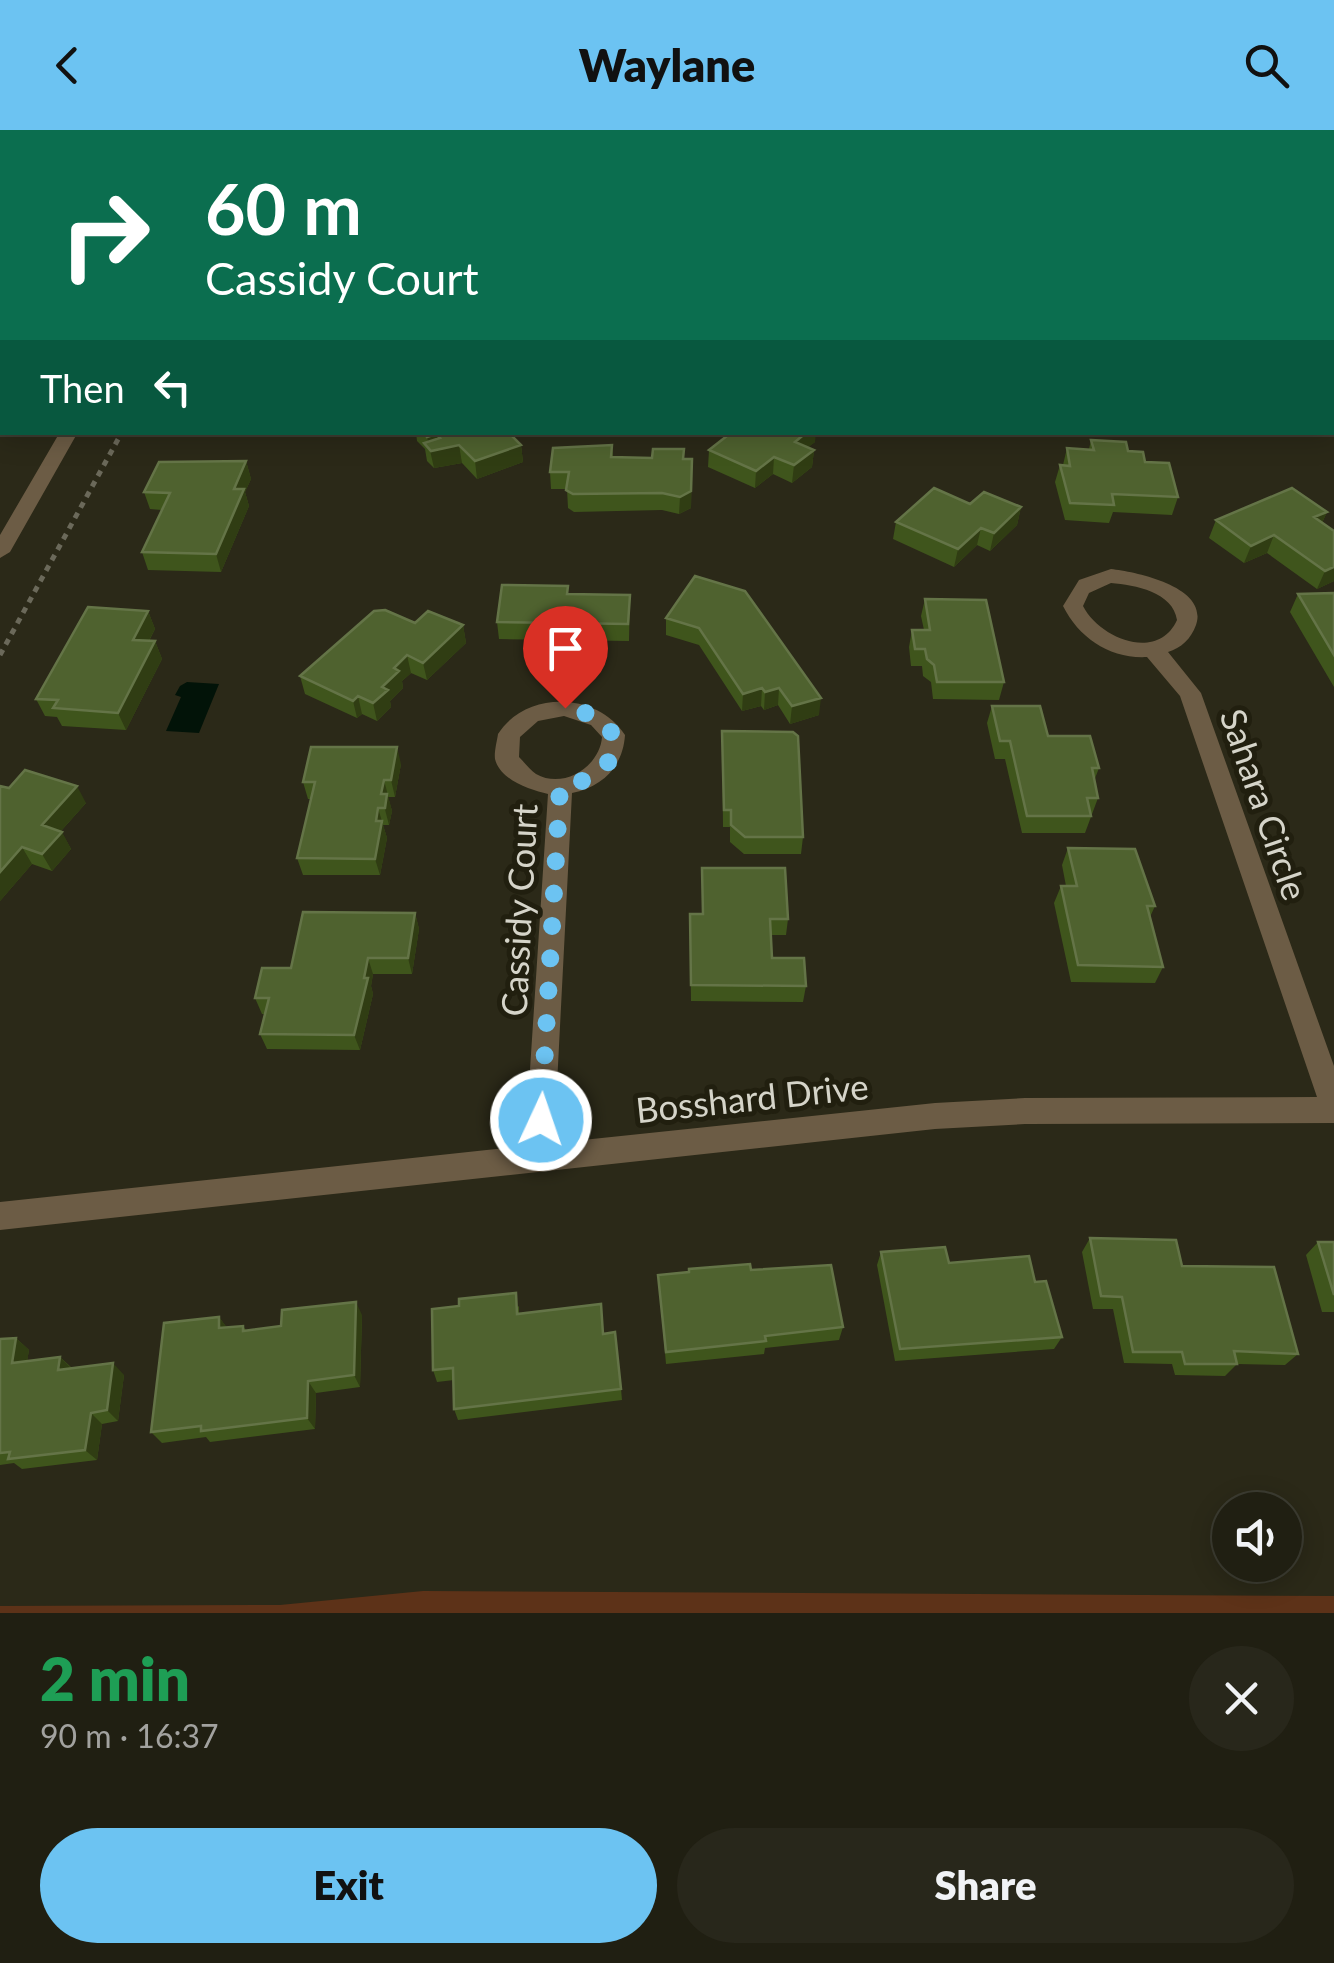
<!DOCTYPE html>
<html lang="en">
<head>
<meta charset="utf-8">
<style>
	:root { --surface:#201f12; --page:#28271b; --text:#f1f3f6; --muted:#a2a29f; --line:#3d3d32; --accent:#6cc3f2 }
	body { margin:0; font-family:Lato,sans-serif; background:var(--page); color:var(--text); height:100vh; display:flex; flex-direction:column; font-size:38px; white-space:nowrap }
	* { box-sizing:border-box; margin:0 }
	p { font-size:32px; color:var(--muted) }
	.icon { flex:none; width:55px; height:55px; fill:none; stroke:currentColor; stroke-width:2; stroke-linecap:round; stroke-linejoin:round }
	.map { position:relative; height:1483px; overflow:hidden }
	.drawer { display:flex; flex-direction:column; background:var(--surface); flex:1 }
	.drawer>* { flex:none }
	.hud { position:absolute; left:0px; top:0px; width:1335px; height:305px; box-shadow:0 5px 25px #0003,0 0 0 2px var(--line); background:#0b6e4f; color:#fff; overflow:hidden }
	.buttons { position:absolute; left:1212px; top:1362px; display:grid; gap:20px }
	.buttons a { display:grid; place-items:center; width:90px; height:90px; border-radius:50%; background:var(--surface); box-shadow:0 5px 25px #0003,0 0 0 2px var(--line); font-size:50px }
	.pin { position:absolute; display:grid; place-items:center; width:85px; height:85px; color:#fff; margin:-102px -42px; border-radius:50% 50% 50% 0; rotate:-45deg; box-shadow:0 0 10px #0007 }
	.pin .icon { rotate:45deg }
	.me { position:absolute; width:110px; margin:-55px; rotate:3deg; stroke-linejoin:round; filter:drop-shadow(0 0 8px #0008) }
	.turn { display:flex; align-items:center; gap:35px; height:210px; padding:0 40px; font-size:45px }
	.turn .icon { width:130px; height:130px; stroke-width:2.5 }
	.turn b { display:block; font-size:70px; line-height:85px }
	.then { display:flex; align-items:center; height:95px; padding:0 40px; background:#0003; gap:20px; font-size:38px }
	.round { display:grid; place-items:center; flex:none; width:105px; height:105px; border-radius:52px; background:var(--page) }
	.headline { display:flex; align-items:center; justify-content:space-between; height:170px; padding:0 40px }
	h1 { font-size:60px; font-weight:800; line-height:75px; color:#1e9e55 }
	.cta { display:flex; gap:20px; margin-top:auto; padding:20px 40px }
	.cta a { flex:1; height:115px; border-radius:60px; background:var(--accent); color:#111; font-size:40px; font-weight:800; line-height:115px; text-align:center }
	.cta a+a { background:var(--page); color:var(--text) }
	header { display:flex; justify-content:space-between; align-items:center; height:130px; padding:0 40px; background:var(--accent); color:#111; font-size:45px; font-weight:800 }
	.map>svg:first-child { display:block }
</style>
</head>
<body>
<header><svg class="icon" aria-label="back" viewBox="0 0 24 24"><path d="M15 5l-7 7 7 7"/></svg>Waylane<svg class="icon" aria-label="search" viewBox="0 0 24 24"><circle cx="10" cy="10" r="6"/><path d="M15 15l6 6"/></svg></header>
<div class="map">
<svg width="1334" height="1483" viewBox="0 0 1334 1483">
	<rect width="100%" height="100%" fill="#2b2918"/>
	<path fill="#5d3218" d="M423,1461L1334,1466V1483H0V1476L280,1475Z"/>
	<path fill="#021308" d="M187,552L219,554L199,603L166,601L181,567L175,565L180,556Z"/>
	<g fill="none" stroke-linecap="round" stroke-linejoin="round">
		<path stroke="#6b695a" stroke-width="5" stroke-dasharray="6 6" stroke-linecap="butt" d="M0,525L122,302"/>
		<path fill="#6c5c45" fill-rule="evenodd" d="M1038,0H1052L1053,2H1039Z
			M0,21H2V29H0Z
			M1332,182H1334V192H1332Z
			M0,283H2V293H0Z
			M60,302H78L10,422L0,428V405Z
			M1111,439C1137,442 1209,457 1196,495C1191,509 1181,518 1168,522L1201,563L1334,936V993L1025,994L935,999L0,1100V1072L525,1016L548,664C530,660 500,650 495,629C494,622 497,611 498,604C526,560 597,562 625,605C623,637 602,657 572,663L554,1013L935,973L1025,968L1317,967L1180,566L1147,527C1110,529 1079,508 1063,476L1079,450ZM1111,453C1135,455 1173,462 1177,490C1158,532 1100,509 1083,476L1089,463ZM564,586L591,595L602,607C600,636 564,660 536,644C530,640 524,632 519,627L520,607L538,591Z"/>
	</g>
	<path fill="#3f551c" d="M483,0H556L555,2H507L483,1Z
		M596,0H692L689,2H596Z
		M1123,0H1199L1198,2H1123Z
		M0,175H2V226H0Z
		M416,302H508L521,315L523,332L477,349L462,333L434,338L427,331L425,319L417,311Z
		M1091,310L1128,321L1145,332L1178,367L1172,385L1113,382L1109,393L1065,390L1055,352L1060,335H1063L1067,318L1089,319Z
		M815,312L808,317L814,320L812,337L792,353L773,344L755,358L708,337L709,320Z
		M612,315L613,327L692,329L691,378L679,384L662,380L574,382L568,378L567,359H551L550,342Z
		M246,331L251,349L245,362L249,376L221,442L148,440L142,422L162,380L150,379L144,362Z
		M970,374L1021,377L1017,395L990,421L977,415L954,437L893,409L896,392Z
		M1327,382L1322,393L1334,401V451L1317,459L1267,423L1244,433L1209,408L1216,390Z
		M695,446L819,585L790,594L778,575L764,580L761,576L742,581L699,515L666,505V488Z
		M1334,463V557L1290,482L1298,464Z
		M569,464L630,465L629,511L499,509L497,492Z
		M925,469L1004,552L999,570L933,569L931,552L923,546L922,536H911L909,517L912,500H924L921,486Z
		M148,481L155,499L149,511H155L162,529L126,600L62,596L57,587L45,586L36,569Z
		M415,493L463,495L466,513L427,550L411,543L402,551L403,558L390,571L391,577L377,591L362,584L357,588L305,564L300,546Z
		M992,576L1048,606L1099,638L1094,651L1098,668L1085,703H1022L1005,629H995L987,593Z
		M722,601L803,707L801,724H744L730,712V697H723Z
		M401,634L395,667H388L392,681L389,695H383L387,708L380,745H303L297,728L311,669H308L303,652Z
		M0,656L86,673L61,701L71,719L52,741L32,734L0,771Z
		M1068,718L1155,776L1150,787L1163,837L1155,853L1071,852L1054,773L1061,756H1066L1062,735Z
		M702,738L788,789L786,805H771L772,828L806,856L803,872L691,871L690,784H702Z
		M415,783L419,799L412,844H373L371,856L373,864L360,920L267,919L260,904L265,884H262L255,868L291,838Z
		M1090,1108L1182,1136L1298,1224L1285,1235L1237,1234L1225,1246L1175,1245L1172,1234L1124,1233L1113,1179H1093L1082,1122Z
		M1318,1112H1334V1182H1322L1306,1125Z
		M881,1122L949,1133L1035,1152L1062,1207L1054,1219L895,1231L877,1135Z
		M751,1140L843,1197L839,1210L765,1218L764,1224L666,1234L658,1145Z
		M519,1176V1183L604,1204L621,1259L622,1270L458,1290L454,1279V1250L437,1252L433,1240Z
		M362,1185L360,1257L316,1263L315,1299L210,1312L206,1307L162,1313L151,1302L219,1187L227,1198L243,1196L246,1200Z
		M16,1208L29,1220L27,1231L60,1227L72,1238L124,1245L118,1291L102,1294L97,1330L22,1339L14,1333L0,1335V1209Z"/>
	<path fill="#303d13" d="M675,0H692L689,2H675Z
		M807,302H816L815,312L794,329L795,312Z
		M436,304L439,319L459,315L462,333L434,338L427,307Z
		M521,315L523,332L477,349L475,331Z
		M814,320L812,337L792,353L794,335Z
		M774,327L773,344L755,358L756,341Z
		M246,331L251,349L245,362L249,376L221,442L216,424L234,359Z
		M691,361V378L679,384L680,367Z
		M1021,377L1017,395L990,421L994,403Z
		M1327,382L1319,399L1314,387Z
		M981,398L977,415L954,437L958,419Z
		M1274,405L1267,423L1244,433L1251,416Z
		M1334,437V451L1317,459L1325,441Z
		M148,481L155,499L140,527L133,510Z
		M463,495L466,513L427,550L423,533Z
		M155,511L162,529L126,600L118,583Z
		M407,525L411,543L402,551L403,558L390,571L391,577L377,591L373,573L394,538Z
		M762,558L761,576L742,581L743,564Z
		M779,558L778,575L764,580L765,562Z
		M358,566L362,584L357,588L353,571Z
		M821,568L819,585L790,594L792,576Z
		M397,617L401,634L395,667L391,650Z
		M384,650L392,681L389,695L381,664Z
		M77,656L86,673L51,712L42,695Z
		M378,678L387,708L380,745L375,729L376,691Z
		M62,702L71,719L52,741L42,724Z
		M22,717L32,734L0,771V742Z
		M415,783L419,799L412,844L408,828Z
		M368,828L373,844L371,856L373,864L360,920L354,905Z
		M356,1172L362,1185L360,1257L354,1245Z
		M219,1187L228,1199L219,1198Z
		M16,1208L29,1220L25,1244L12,1233Z
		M60,1227L72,1239L58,1240Z
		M113,1233L124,1245L118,1291L107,1280Z
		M308,1251L316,1263L315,1299L307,1288Z
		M91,1283L102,1294L97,1330L85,1320Z"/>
	<path fill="#4f622f" stroke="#647447" stroke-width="2.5" d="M732,0H739L743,2H724Z
		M753,0H761L765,2H745Z
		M904,0H976V1H966L967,2H905Z
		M1304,0H1334V2H1311Z
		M0,183H2V209H0Z
		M1332,227H1334V260H1332Z
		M423,302H508L521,315L475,331L459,315L431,321L424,313L440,308L436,304L427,307Z
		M732,302H807L795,312L814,320L794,335L774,327L756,341L709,320Z
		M1091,310L1126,312L1128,321L1143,322L1145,332L1169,333L1178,367L1112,364L1114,375L1070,373L1060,335L1070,336L1067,318L1094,320Z
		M612,315L611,327L652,328L653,319H684L683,329H692L691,361L680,367L662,363L573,364L566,360L569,342H550L553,318Z
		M246,331L234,359H244L216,424L142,422L170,363L144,362L159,332Z
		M934,358L970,374L984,362L1021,377L994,403L981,398L958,419L896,392Z
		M1292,358L1327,382L1314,387L1334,401V437L1325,441L1274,405L1251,416L1216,390Z
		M695,446L745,461L821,568L792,576L779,558L765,562L762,558L743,564L699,498L666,488Z
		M502,455L568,456L567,464L630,465L628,494L497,492Z
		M1334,463V525L1298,464Z
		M925,469L986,470L1004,552H937L934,535L927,529L925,519H915L912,500H930Z
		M88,477L148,481L133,510L155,511L118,583L53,578L58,570L36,569Z
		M385,480L415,493L428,481L463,495L423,533L407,525L394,538L399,541L382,557L388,560L373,573L358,566L353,571L300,546L374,481Z
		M992,576H1040L1048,606H1090L1099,638H1092L1098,668H1087L1091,686H1027L1010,611H1000Z
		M722,601L793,602L798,606L803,707H745L731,695V680H724Z
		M311,617H397L391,650H384L381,664H387L385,678H378L376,691H382L375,729L297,728L315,652H303Z
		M25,640L77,656L42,695L62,702L42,724L22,717L0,742V656L9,658Z
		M1068,718L1135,719L1155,776H1147L1163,837L1078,835L1061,756H1077Z
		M702,738H785L788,789H770L772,828H804L806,856L691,855L690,784H703Z
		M303,782L415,783L408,828H368L364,848H368L354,905L260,904L269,868H255L262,838H291Z
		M1090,1108L1176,1110L1182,1136L1274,1137L1298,1224L1234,1221L1237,1234H1185L1182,1222H1133L1122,1167L1101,1166Z
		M1318,1112H1334V1165Z
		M945,1117L949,1133L1029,1126L1035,1152L1046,1151L1062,1207L900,1219L881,1122Z
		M750,1134L751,1140L831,1135L843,1197L765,1206L766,1211L666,1222L658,1145L689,1142V1139Z
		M516,1163L517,1184L601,1174L603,1204L615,1202L621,1259L454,1279L453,1238L433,1240L432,1179L459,1176V1169Z
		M356,1172L354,1245L308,1251L307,1288L201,1301V1296L151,1302L164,1193L219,1187V1198L243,1196V1201L281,1196L282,1180Z
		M16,1208L12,1233L60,1227L58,1240L113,1233L107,1280L91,1283L85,1320L8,1329L10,1322L0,1323V1209Z"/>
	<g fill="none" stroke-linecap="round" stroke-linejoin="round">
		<path stroke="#6cc3f2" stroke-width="18" stroke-dasharray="0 32.4" d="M541,990L560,657C626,646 637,589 565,578"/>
	</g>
	<g text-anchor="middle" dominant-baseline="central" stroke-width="10" stroke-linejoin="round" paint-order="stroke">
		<g font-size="35" fill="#d5d4c9" stroke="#211f0f">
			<text transform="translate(1265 674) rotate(71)">Sahara Circle</text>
			<text transform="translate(518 780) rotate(-87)">Cassidy Court</text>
			<text transform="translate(752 967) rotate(-6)">Bosshard Drive</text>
		</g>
	</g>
</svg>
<div class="buttons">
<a><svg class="icon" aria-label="sound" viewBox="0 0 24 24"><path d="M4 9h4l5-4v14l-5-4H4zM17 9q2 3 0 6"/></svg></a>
</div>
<div class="pin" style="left:565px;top:578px;background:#d93025"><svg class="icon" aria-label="arrive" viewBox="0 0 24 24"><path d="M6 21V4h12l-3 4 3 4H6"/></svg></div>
<svg class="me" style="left:541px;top:990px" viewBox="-20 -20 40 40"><circle r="17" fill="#6cc3f2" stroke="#fff" stroke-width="3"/><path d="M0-11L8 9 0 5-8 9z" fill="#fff"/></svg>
<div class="hud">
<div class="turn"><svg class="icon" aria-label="right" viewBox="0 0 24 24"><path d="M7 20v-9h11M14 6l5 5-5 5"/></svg><div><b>60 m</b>Cassidy Court</div></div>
<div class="then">Then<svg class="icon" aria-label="left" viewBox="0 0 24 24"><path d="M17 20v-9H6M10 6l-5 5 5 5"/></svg></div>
</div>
</div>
<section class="drawer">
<div class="headline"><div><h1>2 min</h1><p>90 m · 16:37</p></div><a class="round"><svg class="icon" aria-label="close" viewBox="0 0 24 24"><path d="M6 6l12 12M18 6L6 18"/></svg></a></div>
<div class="cta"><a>Exit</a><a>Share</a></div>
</section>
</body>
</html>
